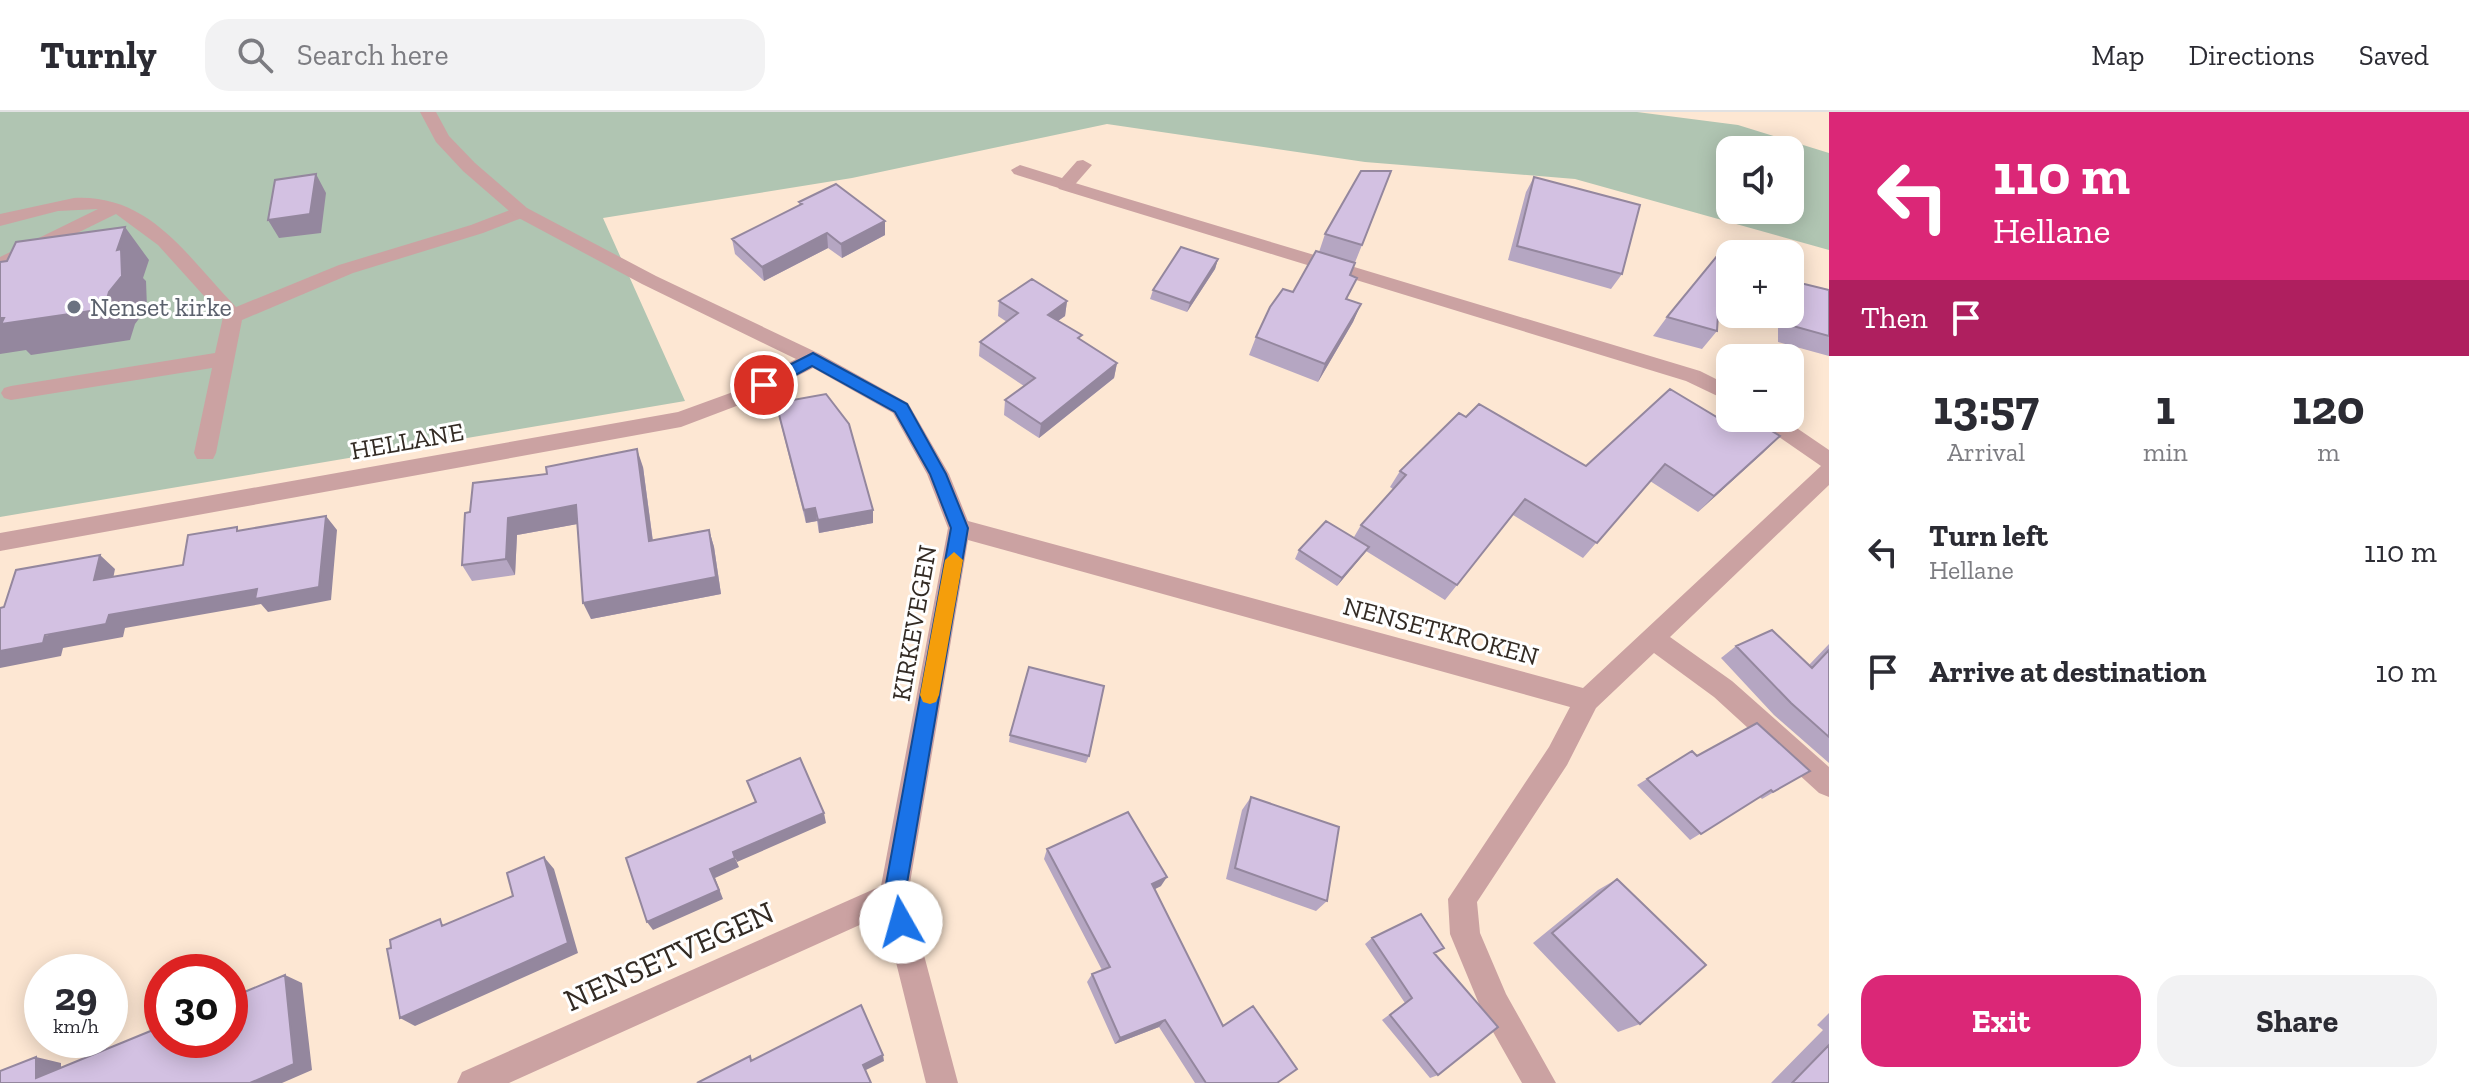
<!DOCTYPE html>
<html lang="en">
<head>
<meta charset="utf-8">
<style>
	:root { --surface:#fff; --page:#f2f2f3; --text:#2b2b33; --muted:#7c7c81; --line:#e1e1e2; --accent:#db2777 }
	body { margin:0; font-family:"Zilla Slab",serif; background:var(--page); color:var(--text); height:100vh; display:flex; flex-direction:column; font-size:30px; white-space:nowrap }
	* { box-sizing:border-box; margin:0 }
	p { font-size:26px; color:var(--muted) }
	.icon { flex:none; width:44px; height:44px; fill:none; stroke:currentColor; stroke-width:2; stroke-linecap:round; stroke-linejoin:round }
	.map { position:relative; flex:1; overflow:hidden }
	.sheet { display:flex; flex-direction:column; background:var(--surface); width:640px }
	.sheet>* { flex:none }
	.hud { background:#db2777; color:#fff; overflow:hidden }
	.tools { position:absolute; left:1716px; top:24px; display:grid; gap:16px }
	.tools a { display:grid; place-items:center; width:88px; height:88px; border-radius:16px; background:var(--surface); box-shadow:0 4px 20px #0003; font-size:40px }
	.speed { position:absolute; left:24px; top:842px; display:flex; gap:16px; font-size:40px; font-weight:700; text-align:center }
	.speed>* { display:grid; place-content:center; width:104px; height:104px; border-radius:50%; background:var(--surface); box-shadow:0 4px 20px #0003; line-height:1 }
	.speed small { font-size:20px; font-weight:400 }
	.speed .limit { border:12px solid #d22; background:#fff; color:#111 }
	.pin { position:absolute; display:grid; place-items:center; width:68px; height:68px; color:#fff; margin:-34px; border:4px solid #fff; border-radius:50%; box-shadow:0 2px 8px #0007 }
	.me { position:absolute; width:88px; margin:-44px; rotate:353deg; stroke-linejoin:round; filter:drop-shadow(0 0 6px #0008) }
	.turn { display:flex; align-items:center; gap:28px; height:168px; padding:0 32px; font-size:36px }
	.turn .icon { width:104px; height:104px; stroke-width:2.5 }
	.turn b { display:block; font-size:56px; line-height:68px }
	.then { display:flex; align-items:center; height:76px; padding:0 32px; background:#0003; gap:16px; font-size:30px }
	.eta { display:flex; justify-content:space-evenly; align-items:center; height:136px; text-align:center }
	.eta b { font-size:48px; font-weight:800; line-height:56px }
	.cta { display:flex; gap:16px; margin-top:auto; padding:16px 32px }
	.cta a { flex:1; height:92px; border-radius:24px; background:var(--accent); color:#fff; font-size:32px; font-weight:800; line-height:92px; text-align:center }
	.cta a+a { background:var(--page); color:var(--text) }
	ul { padding:0; list-style:none }
	li { display:flex; align-items:center; gap:24px; height:120px; padding:0 32px }
	li div { flex:1 }
	li b { display:block; font-size:30px }
	li em { font-style:normal }
	header { display:flex; align-items:center; gap:48px; box-sizing:border-box; height:112px; padding:0 40px; background:var(--surface); border-bottom:2px solid var(--line) }
	header strong { font-size:38px }
	nav { display:flex; gap:44px; margin-inline-start:auto; font-size:28px }
	.search { width:560px; height:72px; background:var(--page); display:flex; align-items:center; gap:20px; box-sizing:border-box; padding:0 28px; border-radius:24px; color:var(--muted); font-size:30px }
	main { display:flex; flex:1; min-height:0 }
	.map>svg:first-child { display:block }
</style>
</head>
<body>
<header>
<strong>Turnly</strong>
<div class="search"><svg class="icon" aria-label="search" viewBox="0 0 24 24"><circle cx="10" cy="10" r="6"/><path d="M15 15l6 6"/></svg>Search here</div>
<nav><a>Map</a><a>Directions</a><a>Saved</a></nav>
</header>
<main>
<div class="map">
<svg width="1829" height="971" viewBox="0 0 1829 971">
	<rect width="100%" height="100%" fill="#fde7d3"/>
	<path fill="#b0c5b2" fill-rule="evenodd" d="M0,0H1637L1738,13L1829,41V138L1575,67L1365,50L1107,12L852,66L603,106L685,289L0,405ZM1730,38H1790V98H1730Z"/>
	<g fill="none" stroke-linecap="round" stroke-linejoin="round">
		<path fill="#cba2a2" fill-rule="evenodd" d="M1083,48L1092,53L1071,77L1065,78L1014,62L1011,58L1020,53L1062,66L1077,49Z
			M74,86C151,82 188,146 236,195L339,153L471,113L515,96H527L530,100L527,104L483,121L353,161L242,208L216,341L213,347H197L194,341L212,256L11,288L4,286L1,281L4,276L11,274L215,241L223,205L158,133L116,102L0,159V145L98,97L58,99L0,114V102Z"/>
		<path fill="#cba2a2" fill-rule="evenodd" d="M420,0H436L449,24L475,51L527,96L656,164L820,242L908,291L949,362L968,409L1583,576L1821,354L1759,311L1755,306H1782L1829,338V373L1670,525L1732,569L1829,655V685L1819,681L1714,585L1654,541L1596,596L1567,653L1477,790L1480,821L1506,882L1556,971H1522L1484,904L1450,822L1448,787L1549,635L1570,595L968,428L908,783L958,971H926L884,802L509,971H457L462,960L881,774L948,416L927,362L893,301L813,256L747,290L681,315L0,439V421L678,300L733,280L796,247L642,172L515,104L463,59L436,30Z
			M1065,68L1700,259L1730,274V290L1686,269L1059,77L1056,73L1059,69Z"/>
	</g>
	<path fill="#b5a6c2" d="M1534,65L1622,162L1611,177L1508,148L1526,80Z
		M799,90L885,123L842,146L828,136L764,169L735,142L732,127L800,93Z
		M1325,122L1362,133L1350,163L1347,188L1361,192L1353,210L1318,270L1249,243L1256,225L1293,180L1319,140Z
		M1218,147L1215,157L1187,200L1150,187L1153,178Z
		M1792,169L1829,178V244L1778,230V202H1790V172Z
		M999,189H1067L1065,204L1058,209L1081,228L1117,251L1114,266L1039,326L1004,303L1005,288L1024,274L979,244L980,230L1007,210L998,204Z
		M1667,205L1717,219L1702,237L1653,224Z
		M776,291L873,398V411L819,421L817,409L806,411L779,305Z
		M1466,305L1586,354L1720,307L1780,324L1698,400L1650,369L1583,446L1513,403L1445,488L1366,439L1337,474L1295,447L1299,438L1354,425L1361,413L1393,377L1390,375L1400,359Z
		M643,355L653,429L709,418L714,435L721,482L591,507L577,412L517,423L515,463L472,469L462,453Z
		M1829,532V651L1774,603L1721,546L1736,534L1809,553Z
		M1010,623L1089,644L1086,651L1009,630Z
		M1697,644L1810,659L1762,687L1760,685L1690,728L1637,673L1647,667Z
		M1251,685L1327,789L1316,799L1226,767L1242,698Z
		M1047,737L1161,774L1155,777L1223,914L1277,971H1195L1159,915L1115,932L1087,870L1092,862L1102,858L1044,747Z
		M1617,767L1640,912L1618,920L1533,831L1598,778Z
		M1372,826L1435,842L1438,963L1430,966L1382,908L1405,891L1365,832Z
		M1829,901V971H1771L1823,918L1817,913Z"/>
	<path fill="#94879e" d="M316,62L326,81L321,121L279,126L268,108Z
		M885,109V123L842,146L841,132Z
		M125,115L149,148L143,166L146,169L147,196L135,212L130,228L31,243L26,238L0,242V206H4L117,138Z
		M827,121L828,136L764,169L762,155Z
		M1218,147L1215,157L1187,200L1190,191Z
		M1067,189L1065,204L1046,217L1048,203Z
		M1361,192L1353,210L1318,270L1325,252Z
		M1117,251L1114,266L1039,326L1041,312Z
		M1780,324L1763,341L1698,400L1714,384Z
		M637,337L643,355L655,446L649,429Z
		M576,393L583,411L517,423L515,463L506,447L508,406Z
		M815,396L817,409L806,411L804,398Z
		M873,398V411L819,421L818,408Z
		M326,404L337,418L331,488L268,500L261,492L125,516L123,525L63,536L61,544L0,556V539L109,503Z
		M709,418L714,435L721,482L591,507L583,491Z
		M1369,435L1363,443L1337,474L1342,466Z
		M100,443L115,457L110,482L94,468Z
		M824,701L826,711L737,750L733,740Z
		M544,745L554,757L578,841L415,914L400,906L568,831Z
		M735,746L739,755L715,766L723,787L653,818L647,810L710,757Z
		M1167,765L1161,774L1147,781L1152,772Z
		M285,863L302,871L312,958L282,971H250Z
		M1165,908L1159,915L1115,932L1120,926Z
		M883,943L884,949L864,959L863,953Z
		M36,945L61,951V971L36,966Z"/>
	<path fill="#d3c1e2" stroke="#94879e" stroke-width="2" d="M1361,59H1391L1362,133L1325,122Z
		M316,62L310,102L268,108L275,68Z
		M1534,65L1640,93L1622,162L1517,134Z
		M836,72L885,109L841,132L827,121L762,155L732,127L802,92L799,90Z
		M125,115L117,138L121,137L122,164L109,180L104,197L1,212L4,206H0V150L7,149L16,130Z
		M1181,135L1218,147L1190,191L1153,178Z
		M1722,138L1717,219L1667,205Z
		M1316,139L1355,151L1350,163L1357,166L1346,187L1361,192L1325,252L1256,225L1270,195L1283,177L1293,180Z
		M1032,167L1067,189L1048,203L1082,223L1078,226L1117,251L1041,312L1005,288L1035,266L980,230L1018,201L999,189Z
		M1792,169L1829,178V224L1793,214Z
		M1670,277L1720,307L1730,298V306H1750L1780,324L1714,384L1665,352L1597,431L1525,387L1457,473L1361,413L1406,363L1400,359L1459,301L1466,305L1479,292L1586,354Z
		M826,282L849,312L873,398L818,408L815,396L804,398L776,291Z
		M637,337L649,429L709,418L716,465L583,491L576,393L508,406L506,447L462,453L465,401L470,400L473,371L547,362L546,355Z
		M326,404L319,475L255,487L257,477L109,503L106,512L45,523L43,531L0,539V496L4,495L16,458L100,443L94,468L183,453L188,423L237,415V419Z
		M1326,409L1369,435L1342,466L1299,438Z
		M1772,518L1812,556L1829,538V625L1791,591L1736,534Z
		M1029,555L1104,574L1089,644L1010,623Z
		M1757,611L1810,659L1773,680L1771,678L1701,722L1647,667L1692,639L1697,644Z
		M800,646L824,701L733,740L735,746L710,757L719,778L647,810L626,746L756,690L747,669Z
		M1251,685L1339,715L1327,789L1235,756Z
		M1128,700L1167,765L1152,772L1223,914L1253,894L1297,957L1277,971H1206L1165,908L1120,926L1092,862L1110,855L1047,737Z
		M544,745L568,831L400,906L387,837L391,836L390,828L440,807L442,814L513,784L507,761Z
		M1617,767L1706,853L1640,912L1552,821Z
		M1421,802L1444,836L1434,841L1498,915L1438,963L1390,903L1412,886L1372,826Z
		M285,863L294,952L250,971H0V959L36,945V966L153,918L151,882L162,878V928H230V886Z
		M861,893L883,943L863,953L871,971H697L750,944L751,949Z
		M1829,933V971H1792Z"/>
	<path fill="#1a73e8" stroke="#114b97" stroke-width="2" d="M813,241L907,292L946,362L968,416L905,783L912,810L909,817L901,821L893,817L884,783L951,416L930,362L895,300L812,254L770,277H758V269Z"/>
	<path fill="#f59e0b" d="M954,440L963,448L939,583L936,590L930,592L923,590L920,583L945,448Z"/>
	<circle fill="#6b7280" stroke="#fff" stroke-width="3" cx="74" cy="195" r="8"/>
	<g text-anchor="middle" dominant-baseline="central" stroke-width="6" stroke-linejoin="round" paint-order="stroke">
		<g font-size="26" fill="#5b616d" stroke="#fff" text-anchor="start">
			<text x="90" y="195">Nenset kirke</text>
		</g>
		<g font-size="26" fill="#332b24" stroke="#fff">
			<text transform="translate(407 329) rotate(-10)">HELLANE</text>
			<text transform="translate(914 511) rotate(-80)">KIRKEVEGEN</text>
			<text transform="translate(1441 519) rotate(15)">NENSETKROKEN</text>
		</g>
		<g font-size="32" fill="#332b24" stroke="#fff">
			<text transform="translate(669 844) rotate(-24)">NENSETVEGEN</text>
		</g>
	</g>
</svg>
<div class="tools">
<a><svg class="icon" aria-label="sound" viewBox="0 0 24 24"><path d="M4 9h4l5-4v14l-5-4H4zM17 9q2 3 0 6"/></svg></a>
<a>+</a>
<a>−</a>
</div>
<div class="speed"><div>29<small>km/h</small></div><div class="limit">30</div></div>
<div class="pin" style="left:764px;top:273px;background:#d93025"><svg class="icon" aria-label="arrive" viewBox="0 0 24 24"><path d="M6 21V4h12l-3 4 3 4H6"/></svg></div>
<svg class="me" style="left:901px;top:810px" viewBox="-20 -20 40 40"><circle r="19" fill="#fff"/><path d="M0-13L10 11 0 6-10 11z" fill="#1a73e8"/></svg>
</div>
<section class="sheet">
<div class="hud">
<div class="turn"><svg class="icon" aria-label="left" viewBox="0 0 24 24"><path d="M17 20v-9H6M10 6l-5 5 5 5"/></svg><div><b>110 m</b>Hellane</div></div>
<div class="then">Then<svg class="icon" aria-label="arrive" viewBox="0 0 24 24"><path d="M6 21V4h12l-3 4 3 4H6"/></svg></div>
</div>
<div class="eta">
<div><b>13:57</b><p>Arrival</p></div>
<div><b>1</b><p>min</p></div>
<div><b>120</b><p>m</p></div>
</div>
<ul>
<li><svg class="icon" aria-label="left" viewBox="0 0 24 24"><path d="M17 20v-9H6M10 6l-5 5 5 5"/></svg><div><b>Turn left</b><p>Hellane</p></div><em>110 m</em></li>
<li><svg class="icon" aria-label="arrive" viewBox="0 0 24 24"><path d="M6 21V4h12l-3 4 3 4H6"/></svg><div><b>Arrive at destination</b></div><em>10 m</em></li>
</ul>
<div class="cta"><a>Exit</a><a>Share</a></div>
</section>
</main>
</body>
</html>
